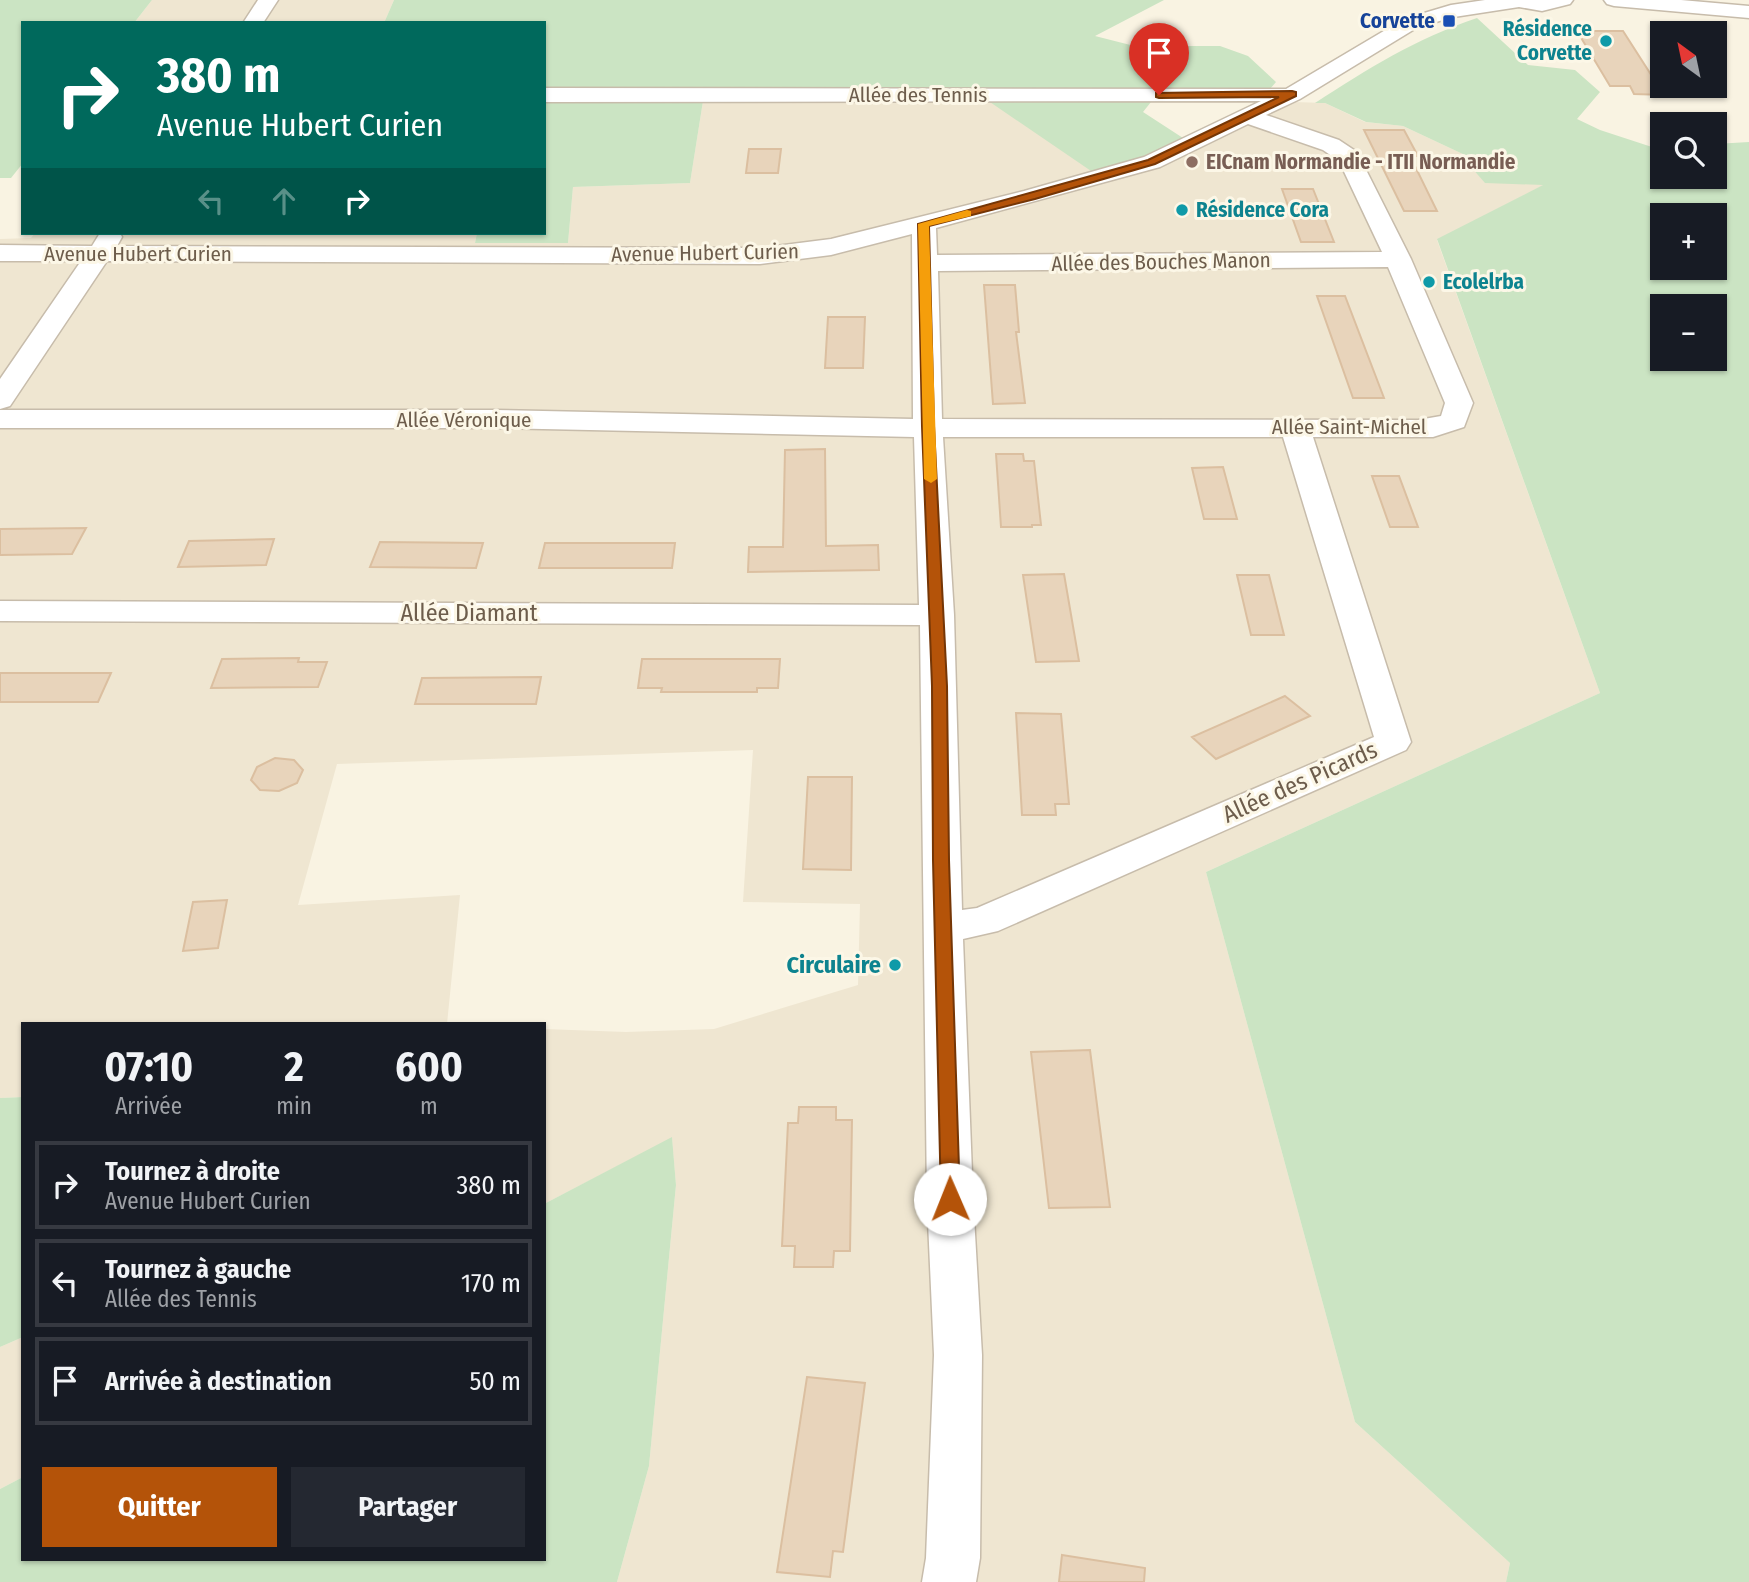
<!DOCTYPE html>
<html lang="fr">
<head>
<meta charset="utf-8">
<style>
	:root { --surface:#171b24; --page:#242831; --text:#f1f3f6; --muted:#9ea1a6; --line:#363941; --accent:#b45309 }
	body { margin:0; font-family:"Fira Sans Condensed",sans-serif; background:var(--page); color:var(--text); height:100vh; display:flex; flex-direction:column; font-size:26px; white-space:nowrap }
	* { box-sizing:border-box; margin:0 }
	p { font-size:23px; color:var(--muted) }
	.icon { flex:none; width:38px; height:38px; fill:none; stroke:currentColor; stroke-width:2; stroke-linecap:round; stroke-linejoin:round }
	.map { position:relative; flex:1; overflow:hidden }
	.sheet { position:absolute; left:21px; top:1022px; width:525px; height:539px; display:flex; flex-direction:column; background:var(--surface); border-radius:0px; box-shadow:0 2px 5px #0004 }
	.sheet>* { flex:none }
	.top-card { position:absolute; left:21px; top:21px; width:525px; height:214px; border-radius:0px; box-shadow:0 2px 5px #0004; background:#00695c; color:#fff; overflow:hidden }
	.needle { width:46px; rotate:327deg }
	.buttons { position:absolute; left:1650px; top:21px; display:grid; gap:14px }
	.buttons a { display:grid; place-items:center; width:77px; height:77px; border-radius:0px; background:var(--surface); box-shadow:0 2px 5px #0004; font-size:35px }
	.pin { position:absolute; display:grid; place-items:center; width:60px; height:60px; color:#fff; margin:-72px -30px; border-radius:50% 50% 50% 0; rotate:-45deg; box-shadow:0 0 7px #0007 }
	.pin .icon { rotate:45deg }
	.me { position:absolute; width:77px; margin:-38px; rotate:359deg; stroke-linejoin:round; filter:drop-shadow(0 0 5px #0008) }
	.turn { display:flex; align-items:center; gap:24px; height:147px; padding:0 21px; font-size:32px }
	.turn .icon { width:91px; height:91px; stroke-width:2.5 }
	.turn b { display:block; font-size:49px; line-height:60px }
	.lanes { display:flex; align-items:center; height:66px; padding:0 21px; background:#0003; justify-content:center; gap:35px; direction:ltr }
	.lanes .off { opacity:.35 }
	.eta { display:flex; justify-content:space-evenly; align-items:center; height:119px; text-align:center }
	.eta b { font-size:42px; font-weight:700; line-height:49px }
	.cta { display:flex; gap:14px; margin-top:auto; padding:14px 21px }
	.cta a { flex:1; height:80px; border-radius:0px; background:var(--accent); color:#fff; font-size:28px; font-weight:700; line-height:80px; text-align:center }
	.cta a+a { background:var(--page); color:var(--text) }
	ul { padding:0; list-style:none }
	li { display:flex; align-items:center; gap:21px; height:88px; margin:0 14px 10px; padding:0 7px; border:4px solid var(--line); border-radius:0px }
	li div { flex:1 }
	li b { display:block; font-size:26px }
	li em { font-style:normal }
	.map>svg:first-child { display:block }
</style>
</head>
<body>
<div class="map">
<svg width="1749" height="1582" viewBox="0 0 1749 1582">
	<rect width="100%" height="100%" fill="#f9f3e2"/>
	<path fill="#efe6d1" d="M152,0H394L384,23H134Z
		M987,100L1139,158L1261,101L1325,103L1365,122L1403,126L1467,156L1471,167L1544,185L1437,240L1600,693L1206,872L1355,1422L1510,1563L1506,1582H617L649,1466L676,1185L672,1138L544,1204V1029L626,1032L714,1029L858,985L860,904L743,902L753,750L337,764L298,905L460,895L447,1024H23V1097L0,1098V239L31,238L35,233H477L475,243H568L573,187L690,183L703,101Z
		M23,1337V1477L0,1489V1347Z"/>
	<path fill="#cbe4c3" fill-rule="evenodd" d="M0,0H152L134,23H23V163L11,178H0Z
		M394,0H1164L1095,36L1154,51L1187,46H1220L1248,56L1276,82L1270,89L1146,90L1151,102L1143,112L1183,138L1139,158L1094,173L987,100L703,101L690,183L573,187L568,243H475L477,233H544V23H384Z
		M1477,18L1528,65L1575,70L1600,92L1577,119L1600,130L1655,148L1662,147V177H1715V144L1749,142V1582H1506L1510,1563L1355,1422L1206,872L1600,693L1437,239L1543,185L1485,183L1471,167L1467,156L1403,126L1366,122L1325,103H1315C1369,68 1415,39 1477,18ZM1715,215V268H1662V215ZM1715,306V359H1662V306Z
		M23,1097V1337L0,1347V1098Z
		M672,1137L676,1185L649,1466L617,1582H0V1489L23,1477V1559H544V1204Z"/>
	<path fill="#e8d4bb" stroke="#dbbfa0" stroke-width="2" d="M1582,31H1623L1664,95L1634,94L1630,86H1610L1580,36H1585Z
		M1364,130H1404L1418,156H1410L1437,211H1404Z
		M749,149H781L778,173H746Z
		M1282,189H1313L1334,242H1301Z
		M984,285H1015L1019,332H1016L1025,403L993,404Z
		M1317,296H1345L1384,398H1353Z
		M828,317H865L863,368H825Z
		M825,449L826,546L878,545L879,570L748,572L749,547H783L785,450Z
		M996,454H1023L1024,461H1034L1041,525H1032V527H1001Z
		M1223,467L1237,519H1204L1192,468Z
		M1372,476H1399L1418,527H1390Z
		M86,528L72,554L0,555V529Z
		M274,539L266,565L178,567L189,541Z
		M380,542L483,543L476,568L370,567Z
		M545,543H675L672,568H539Z
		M1064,574L1079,661L1036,662L1023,575Z
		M1237,575H1269L1284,635H1251Z
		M299,658L298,662H327L318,687L211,688L222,659Z
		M642,659H780L778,688H757V692H661L662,688H638Z
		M0,673H111L98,702H0Z
		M541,677L536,704H415L422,678Z
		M1285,696L1310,716L1216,759L1192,737Z
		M1016,713L1061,714L1069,804H1055L1056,815H1022Z
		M275,758L294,760L303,770L297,783L279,791L260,790L251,780L257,767Z
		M808,777H852L851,870L803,869Z
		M227,900L218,948L183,951L193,902Z
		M1090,1050L1110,1207L1049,1208L1031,1052Z
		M799,1107H836V1120H852L850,1251H834L833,1267H794L795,1246H782L788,1123H798Z
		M807,1377L865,1383L843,1552L833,1551L830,1577L777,1572Z
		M1062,1555L1145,1568L1144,1582H1059Z"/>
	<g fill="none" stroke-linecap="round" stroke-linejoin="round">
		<g stroke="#c7bcab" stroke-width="3">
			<path id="street" d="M258,0H278L263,23H243Z
				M1485,0H1573L1570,4L1542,11L1519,7L1454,17L1418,27L1300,99L1266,115L1339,140L1357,152L1411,259L1473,403L1464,427L1433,437H1313L1411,742L1406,750L998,931L963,939L973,1199L982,1355L980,1558L976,1582H922L926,1558L934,1355L927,1199L920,625L0,621V601L919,605L914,437L494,428H0V410H494L913,419L912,234L831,255L760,264L107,261L10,406L0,409V379L81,261H0V245L92,246L100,233H120L122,237L117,246L760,248L831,239L1024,191L1144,157L1261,101L544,102V88L1286,89L1404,19L1451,5ZM1248,124L1323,150L1339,161L1382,252L937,255L936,228L1160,167ZM1388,267L1445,403L1441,416L1418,420L942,419L938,271ZM943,437H1283L1374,737L977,908L962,910L954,615Z
				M1604,0H1681L1749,6V18L1614,6L1607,4Z"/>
		</g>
		<use href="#street" fill="#fff" fill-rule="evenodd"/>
	</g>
	<path fill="#b45309" stroke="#753606" stroke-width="2" d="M1292,91L1296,92V96L1155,164L1035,199L929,226L934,426L947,686L949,860L960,1199L957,1204L950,1207L943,1204L941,1199L933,860L932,686L922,426L918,224L1148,160L1279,97L1159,98L1156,97V93Z"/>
	<path fill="#f59e0b" d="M967,210L971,211V216L929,226L937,479L931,483L924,479L918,224Z"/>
	<rect fill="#1a4fb4" stroke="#fcf7e7" stroke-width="2.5" x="1442" y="14" width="14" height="14" rx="3.5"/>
	<g fill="#0f9aa8" stroke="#fcf7e7" stroke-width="2.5">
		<circle cx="1606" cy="41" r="7"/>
		<circle cx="1182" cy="210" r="7"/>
		<circle cx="1429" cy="282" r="7"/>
		<circle cx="895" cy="965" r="7"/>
	</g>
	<circle fill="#8d6e63" stroke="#fcf7e7" stroke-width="2.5" cx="1192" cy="162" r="7"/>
	<g text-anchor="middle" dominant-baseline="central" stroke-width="6" stroke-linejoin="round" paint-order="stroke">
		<g font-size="21" font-weight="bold" fill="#164399" stroke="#fcf7e7" text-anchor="end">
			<text x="1435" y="21">Corvette</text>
		</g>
		<g font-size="21" font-weight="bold" fill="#0d838f" stroke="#fcf7e7" text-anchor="start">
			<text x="1592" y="29" text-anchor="end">Résidence<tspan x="1592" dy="24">Corvette</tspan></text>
			<text x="1196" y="210">Résidence Cora</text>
			<text x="1443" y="282">Ecolelrba</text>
		</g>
		<g font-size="21" fill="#6d5d4c" stroke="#fcf7e7">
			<text x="918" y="95">Allée des Tennis</text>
			<text transform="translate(705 253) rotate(-1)">Avenue Hubert Curien</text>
			<text x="138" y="254">Avenue Hubert Curien</text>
			<text transform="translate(1161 262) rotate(-1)">Allée des Bouches Manon</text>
			<text x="464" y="420">Allée Véronique</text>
			<text x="1349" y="427">Allée Saint-Michel</text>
		</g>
		<g font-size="21" font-weight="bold" fill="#785e54" stroke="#fcf7e7" text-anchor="start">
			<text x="1206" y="162">EICnam Normandie - ITII Normandie</text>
		</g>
		<g font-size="24" fill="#6d5d4c" stroke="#fcf7e7">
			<text x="469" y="613">Allée Diamant</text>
			<text transform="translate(1300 782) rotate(-24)">Allée des Picards</text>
		</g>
		<g font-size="24" font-weight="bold" fill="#0d838f" stroke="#fcf7e7" text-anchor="end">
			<text x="881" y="965">Circulaire</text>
		</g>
	</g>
</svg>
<div class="buttons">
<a><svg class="needle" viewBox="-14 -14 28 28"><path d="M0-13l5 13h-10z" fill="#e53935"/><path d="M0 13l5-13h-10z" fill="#9ea1a6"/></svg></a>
<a><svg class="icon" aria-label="search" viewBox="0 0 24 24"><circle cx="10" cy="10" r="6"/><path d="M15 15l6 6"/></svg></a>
<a>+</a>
<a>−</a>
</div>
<div class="pin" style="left:1159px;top:95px;background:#d93025"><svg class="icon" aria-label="arrive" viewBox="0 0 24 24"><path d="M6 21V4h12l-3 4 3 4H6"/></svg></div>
<svg class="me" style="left:950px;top:1199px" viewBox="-20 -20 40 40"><circle r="19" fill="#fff"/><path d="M0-13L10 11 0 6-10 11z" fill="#b45309"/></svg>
<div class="top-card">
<div class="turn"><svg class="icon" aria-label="right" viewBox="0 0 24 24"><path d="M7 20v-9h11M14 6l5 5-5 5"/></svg><div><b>380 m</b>Avenue Hubert Curien</div></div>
<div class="lanes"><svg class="icon off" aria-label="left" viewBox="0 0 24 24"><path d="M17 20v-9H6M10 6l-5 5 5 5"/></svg><svg class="icon off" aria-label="ahead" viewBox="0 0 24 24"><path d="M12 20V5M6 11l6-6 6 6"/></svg><svg class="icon" aria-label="right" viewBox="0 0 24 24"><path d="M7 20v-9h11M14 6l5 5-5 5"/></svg></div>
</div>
<section class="sheet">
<div class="eta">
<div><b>07:10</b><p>Arrivée</p></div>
<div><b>2</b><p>min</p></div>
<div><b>600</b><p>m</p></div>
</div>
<ul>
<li><svg class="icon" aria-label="right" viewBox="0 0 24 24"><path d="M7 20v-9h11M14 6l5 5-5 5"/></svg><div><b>Tournez à droite</b><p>Avenue Hubert Curien</p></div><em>380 m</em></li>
<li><svg class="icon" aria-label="left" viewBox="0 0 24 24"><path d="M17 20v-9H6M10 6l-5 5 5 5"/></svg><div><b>Tournez à gauche</b><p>Allée des Tennis</p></div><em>170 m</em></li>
<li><svg class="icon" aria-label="arrive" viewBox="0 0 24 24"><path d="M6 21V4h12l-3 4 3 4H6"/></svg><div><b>Arrivée à destination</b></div><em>50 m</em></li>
</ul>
<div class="cta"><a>Quitter</a><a>Partager</a></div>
</section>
</div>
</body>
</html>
